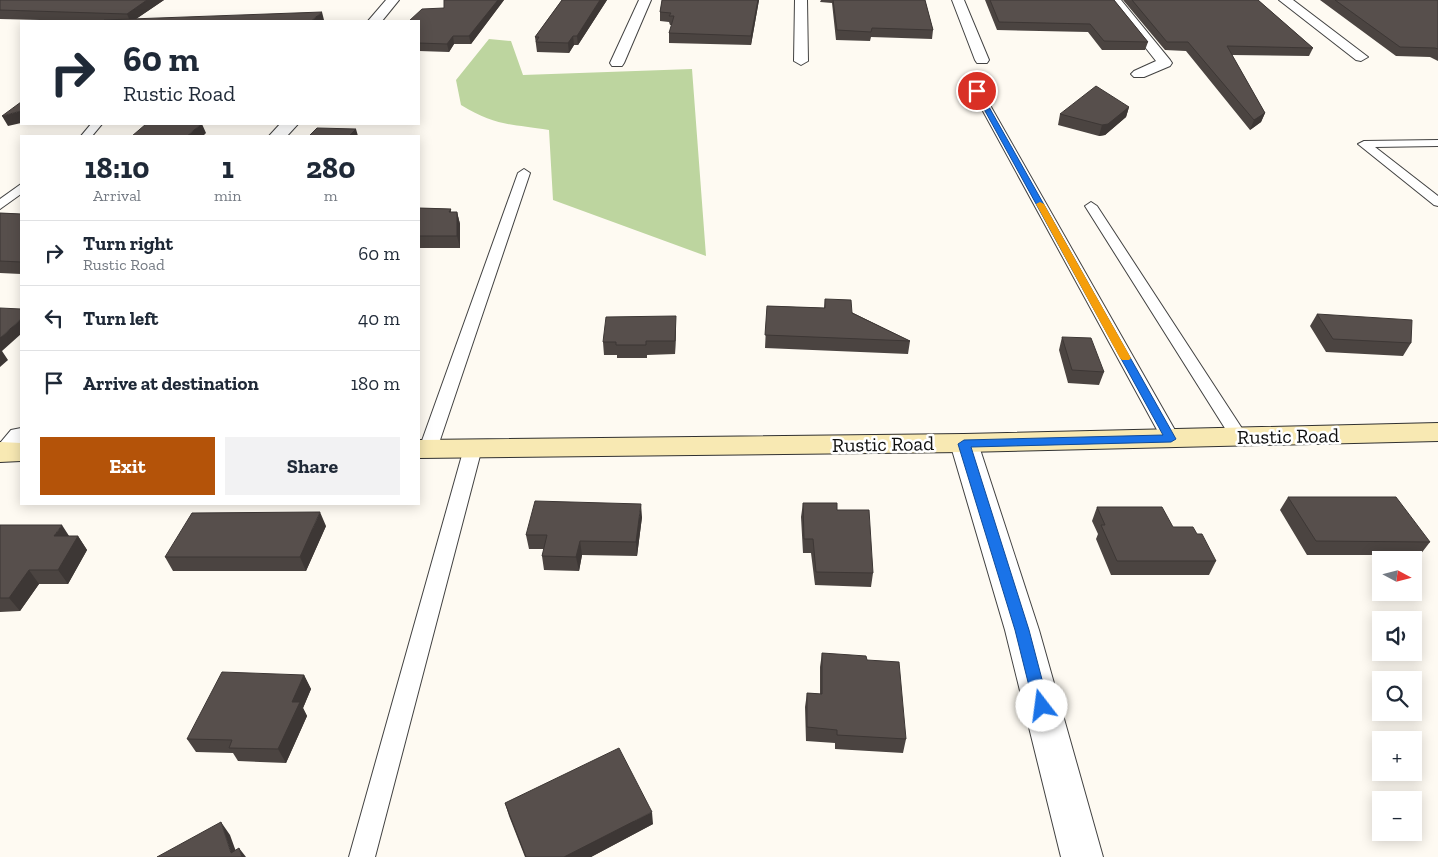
<!DOCTYPE html>
<html lang="en">
<head>
<meta charset="utf-8">
<style>
	:root { --surface:#fff; --page:#f2f2f3; --text:#1f2937; --muted:#747a83; --line:#e0e1e3; --accent:#b45309 }
	body { margin:0; font-family:"Zilla Slab",serif; background:var(--page); color:var(--text); height:100vh; display:flex; flex-direction:column; font-size:19px; white-space:nowrap }
	* { box-sizing:border-box; margin:0 }
	p { font-size:16px; color:var(--muted) }
	.icon { flex:none; width:28px; height:28px; fill:none; stroke:currentColor; stroke-width:2; stroke-linecap:round; stroke-linejoin:round }
	.map { position:relative; flex:1; overflow:hidden }
	.sheet { position:absolute; left:20px; top:135px; width:400px; height:370px; display:flex; flex-direction:column; background:var(--surface); border-radius:0px; box-shadow:0 2px 12px #0003 }
	.sheet>* { flex:none }
	.top-card { position:absolute; left:20px; top:20px; width:400px; height:105px; border-radius:0px; box-shadow:0 2px 12px #0003; background:#fff; color:var(--text); overflow:hidden }
	.needle { width:32px; rotate:97deg }
	.fabs { position:absolute; left:1372px; top:551px; display:grid; gap:10px }
	.fabs a { display:grid; place-items:center; width:50px; height:50px; border-radius:0px; background:var(--surface); box-shadow:0 2px 12px #0003; font-size:25px }
	.pin { position:absolute; display:grid; place-items:center; width:42px; height:42px; color:#fff; margin:-21px; border:2px solid #fff; border-radius:50%; box-shadow:0 1px 5px #0007 }
	.me { position:absolute; width:55px; margin:-28px; rotate:345deg; stroke-linejoin:round; filter:drop-shadow(0 0 4px #0008) }
	.turn { display:flex; align-items:center; gap:18px; height:105px; padding:0 20px; font-size:22px }
	.turn .icon { width:65px; height:65px; stroke-width:2.5 }
	.turn b { display:block; font-size:35px; line-height:42px }
	.eta { display:flex; justify-content:space-evenly; align-items:center; height:85px; text-align:center }
	.eta b { font-size:30px; font-weight:800; line-height:35px }
	.action { display:flex; gap:10px; margin-top:auto; padding:10px 20px }
	.action a { flex:1; height:58px; border-radius:0px; background:var(--accent); color:#fff; font-size:20px; font-weight:800; line-height:58px; text-align:center }
	.action a+a { background:var(--page); color:var(--text) }
	ul { padding:0; list-style:none }
	li { display:flex; align-items:center; gap:15px; height:65px; padding:0 20px; border-top:1px solid var(--line) }
	li div { flex:1 }
	li b { display:block; font-size:19px }
	li em { font-style:normal }
	.map>svg:first-child { display:block }
</style>
</head>
<body>
<div class="map">
<svg width="1438" height="857" viewBox="0 0 1438 857">
	<rect width="100%" height="100%" fill="#fefaf2"/>
	<path fill="#bdd59f" d="M489,39L511,41L523,75L692,69L706,256L553,200L549,130C510,124 495,126 461,105L456,80Z"/>
	<g fill="none" stroke-linecap="round" stroke-linejoin="round">
		<g stroke="#424242" stroke-width="2">
			<path id="lane" d="M977,88L982,91L1180,439L1177,443H1165L1162,439L972,91Z
				M91,124H102L92,136H81Z
				M1438,140V146L1375,147L1438,196V206L1434,205L1358,144L1364,141Z
				M524,169L530,173L437,449L434,453L428,455L422,453L419,449L518,173Z
				M21,184V194L0,209V199Z
				M1091,202L1097,206L1245,433L1248,437L1245,441H1233L1085,206Z
				M473,442L479,444L482,448L375,857H349L464,448L467,444Z"/>
		</g>
		<g stroke="#424242" stroke-width="2">
			<path id="street" d="M386,0H399L382,21H368Z
				M639,0H651L624,63L622,66H612L610,63Z
				M795,0H807L808,61L801,65L794,61Z
				M952,0H964L989,60L987,63H977L975,60Z
				M1108,0H1121L1170,60L1172,63L1170,66L1144,77H1134L1131,74L1134,71L1156,61Z
				M1279,0H1293L1368,57L1361,61L1356,60Z
				M280,124H298L287,136H269Z
				M21,428V455C15,462 8,462 0,459V443L11,430Z
				M964,434L974,436L978,443L1039,630L1103,857H1061L1005,630L950,443L954,436Z"/>
		</g>
		<g stroke="#313131" stroke-width="2">
			<path id="secondary" d="M1438,423V441L964,452L419,458V440L964,434Z
				M0,442L21,443V461L0,462Z"/>
		</g>
		<use href="#lane" fill="#fff" fill-rule="evenodd"/>
		<use href="#street" fill="#fff" fill-rule="evenodd"/>
		<use href="#secondary" fill="#f8e9b3" fill-rule="evenodd"/>
	</g>
	<path fill="#4b4441" d="M0,0H164L136,19L324,20L323,21H80L0,19Z
		M444,0H504L471,44H454L449,52L419,51V21L444,8Z
		M562,0H607L578,45H574L569,53L537,52L535,37Z
		M662,0H759L751,45L669,43V33L672,25H670L669,22L660,21V12Z
		M821,0H925L933,30L932,39L871,37L870,41L836,40L832,3L820,2Z
		M985,0H1114L1148,42L1145,50H1102L1088,32L997,30Z
		M1123,0H1258L1313,48L1309,56L1232,55L1265,113L1261,122L1250,130L1186,51L1165,50Z
		M1320,0H1438V61L1430,57L1396,56Z
		M1129,107L1126,117L1105,135L1099,136L1058,125L1060,114Z
		M419,208L451,209V212H457L460,224V248H419Z
		M0,213L21,214V274L0,273Z
		M825,299L910,341L908,354L765,348L767,306L824,308Z
		M1317,314L1411,343L1403,356L1326,352L1310,326Z
		M676,329L675,354L647,355V358H617V355H604L603,342Z
		M1062,337L1104,372L1099,385L1068,383L1059,350Z
		M1288,497L1430,542L1420,555H1307L1280,510Z
		M803,503L837,510L873,573L871,587L815,585L811,553H803L801,517Z
		M1097,507L1197,534L1216,561L1209,575H1111L1096,539L1098,534L1092,521Z
		M642,517L637,556L582,555L579,571L544,570L542,556L544,549H529L526,535Z
		M0,525L69,536H78L87,550L68,584H39L20,611L0,612Z
		M326,526L306,571H173L165,557Z
		M822,653L867,660L906,739L903,753L835,749V743L806,741L805,707L807,693L820,694V667Z
		M304,675L311,689L303,708L307,716L286,763L238,761L233,753L196,752L187,739Z
		M505,803L653,824L591,857H525L509,816Z"/>
	<path fill="#3d3735" d="M147,0H164L133,21H130L127,14Z
		M498,0H504L471,44L469,36Z
		M600,0H607L578,45L577,36Z
		M758,0H759L751,45V36Z
		M322,12L324,20L323,21H311Z
		M453,36L454,44L449,52L447,44Z
		M573,36L574,45L569,53L568,43Z
		M1129,107L1126,117L1105,135L1099,136L1102,125Z
		M21,111V123L8,126L2,116Z
		M1265,113L1261,122L1250,130L1254,120Z
		M201,124H202L206,133L203,136H187Z
		M356,129L358,136H349Z
		M457,212L460,224V248L457,236Z
		M676,316V329L675,354V341Z
		M21,319V334L2,351L8,360L0,367V338Z
		M641,504L642,517L637,556L636,542Z
		M320,512L326,526L306,571L300,557Z
		M62,525L71,539L54,536Z
		M78,536L87,550L68,584L58,570Z
		M580,541L582,555L579,571L576,557Z
		M29,570L39,584L20,611L9,598Z
		M304,675L311,689L303,708L307,716L286,763L278,749L292,702Z
		M652,812L653,824L591,857H564Z
		M221,822L230,835L238,857L231,853Z
		M239,848L246,857H242Z"/>
	<path fill="#574f4c" stroke="#3d3735" d="M0,0H147L127,14L0,10Z
		M444,0H498L469,36H453L447,44L419,43V21H409L422,9L444,8Z
		M562,0H600L577,36H573L568,43L536,42L539,37H535Z
		M662,0H758L751,36L669,33L674,16H669L671,13L660,12Z
		M833,0H925L933,30L872,28L871,32L837,30Z
		M990,0H1114L1148,42L1104,41L1090,24L999,22Z
		M1132,0H1258L1313,48L1227,46L1265,113L1254,120L1188,42H1167Z
		M1335,0H1438V49L1435,48L1400,47Z
		M322,12L311,21H104V20Z
		M1096,86L1129,107L1108,124L1102,125L1060,114Z
		M21,102V111L2,116Z
		M146,124H201L187,136H132Z
		M317,128L356,129L349,136H309Z
		M419,208L451,209L449,212H457V236H419Z
		M0,213L21,214V262L0,261Z
		M825,299L851,300L852,313L910,341L765,335L767,306L825,308Z
		M0,308L21,309V319L0,338Z
		M1317,314L1412,320L1411,343L1333,339Z
		M676,316L675,341H646V345H616V342H603L606,317Z
		M1062,337L1091,338L1104,372L1072,370Z
		M1288,497H1396L1430,542L1316,541Z
		M535,501L641,504L636,542L580,541L576,557L542,556L547,535H526Z
		M803,503H837V510H869L873,573L816,572L813,539H804Z
		M1097,507H1162L1173,527H1193L1197,534H1202L1216,561H1117L1101,525H1105Z
		M320,512L300,557H165L192,513Z
		M0,525H62L54,536H78L58,570H29L9,598H0Z
		M822,653L866,656L867,660L899,662L906,739L837,735V730L807,727V693L822,694Z
		M222,672L304,675L292,702H300L278,749L229,748L232,740L187,739Z
		M619,748L652,812L564,857H526L505,803Z
		M221,822L231,853L239,848L242,857H157Z"/>
	<path fill="#1a73e8" stroke="#114b97" d="M977,89L980,91L1176,439L1171,442L971,447L1029,630L1049,706L1047,710L1042,712L1036,710L1034,706L1015,630L958,444L964,440L1163,435L974,91Z"/>
	<path fill="#f59e0b" d="M1040,202L1044,204L1131,358L1129,360H1122L1120,358L1036,204Z"/>
	<g text-anchor="middle" dominant-baseline="central" stroke-width="5" stroke-linejoin="round" paint-order="stroke">
		<g font-size="20" fill="#0f0f0f" stroke="#fff">
			<text transform="translate(1288 436) rotate(-1)">Rustic Road</text>
			<text transform="translate(883 444) rotate(-1)">Rustic Road</text>
		</g>
	</g>
</svg>
<div class="fabs">
<a><svg class="needle" viewBox="-14 -14 28 28"><path d="M0-13l5 13h-10z" fill="#e53935"/><path d="M0 13l5-13h-10z" fill="#747a83"/></svg></a>
<a><svg class="icon" aria-label="sound" viewBox="0 0 24 24"><path d="M4 9h4l5-4v14l-5-4H4zM17 9q2 3 0 6"/></svg></a>
<a><svg class="icon" aria-label="search" viewBox="0 0 24 24"><circle cx="10" cy="10" r="6"/><path d="M15 15l6 6"/></svg></a>
<a>+</a>
<a>−</a>
</div>
<div class="pin" style="left:977px;top:91px;background:#d93025"><svg class="icon" aria-label="arrive" viewBox="0 0 24 24"><path d="M6 21V4h12l-3 4 3 4H6"/></svg></div>
<svg class="me" style="left:1042px;top:706px" viewBox="-20 -20 40 40"><circle r="19" fill="#fff"/><path d="M0-13L10 11 0 6-10 11z" fill="#1a73e8"/></svg>
<div class="top-card">
<div class="turn"><svg class="icon" aria-label="right" viewBox="0 0 24 24"><path d="M7 20v-9h11M14 6l5 5-5 5"/></svg><div><b>60 m</b>Rustic Road</div></div>
</div>
<section class="sheet">
<div class="eta">
<div><b>18:10</b><p>Arrival</p></div>
<div><b>1</b><p>min</p></div>
<div><b>280</b><p>m</p></div>
</div>
<ul>
<li><svg class="icon" aria-label="right" viewBox="0 0 24 24"><path d="M7 20v-9h11M14 6l5 5-5 5"/></svg><div><b>Turn right</b><p>Rustic Road</p></div><em>60 m</em></li>
<li><svg class="icon" aria-label="left" viewBox="0 0 24 24"><path d="M17 20v-9H6M10 6l-5 5 5 5"/></svg><div><b>Turn left</b></div><em>40 m</em></li>
<li><svg class="icon" aria-label="arrive" viewBox="0 0 24 24"><path d="M6 21V4h12l-3 4 3 4H6"/></svg><div><b>Arrive at destination</b></div><em>180 m</em></li>
</ul>
<div class="action"><a>Exit</a><a>Share</a></div>
</section>
</div>
</body>
</html>
